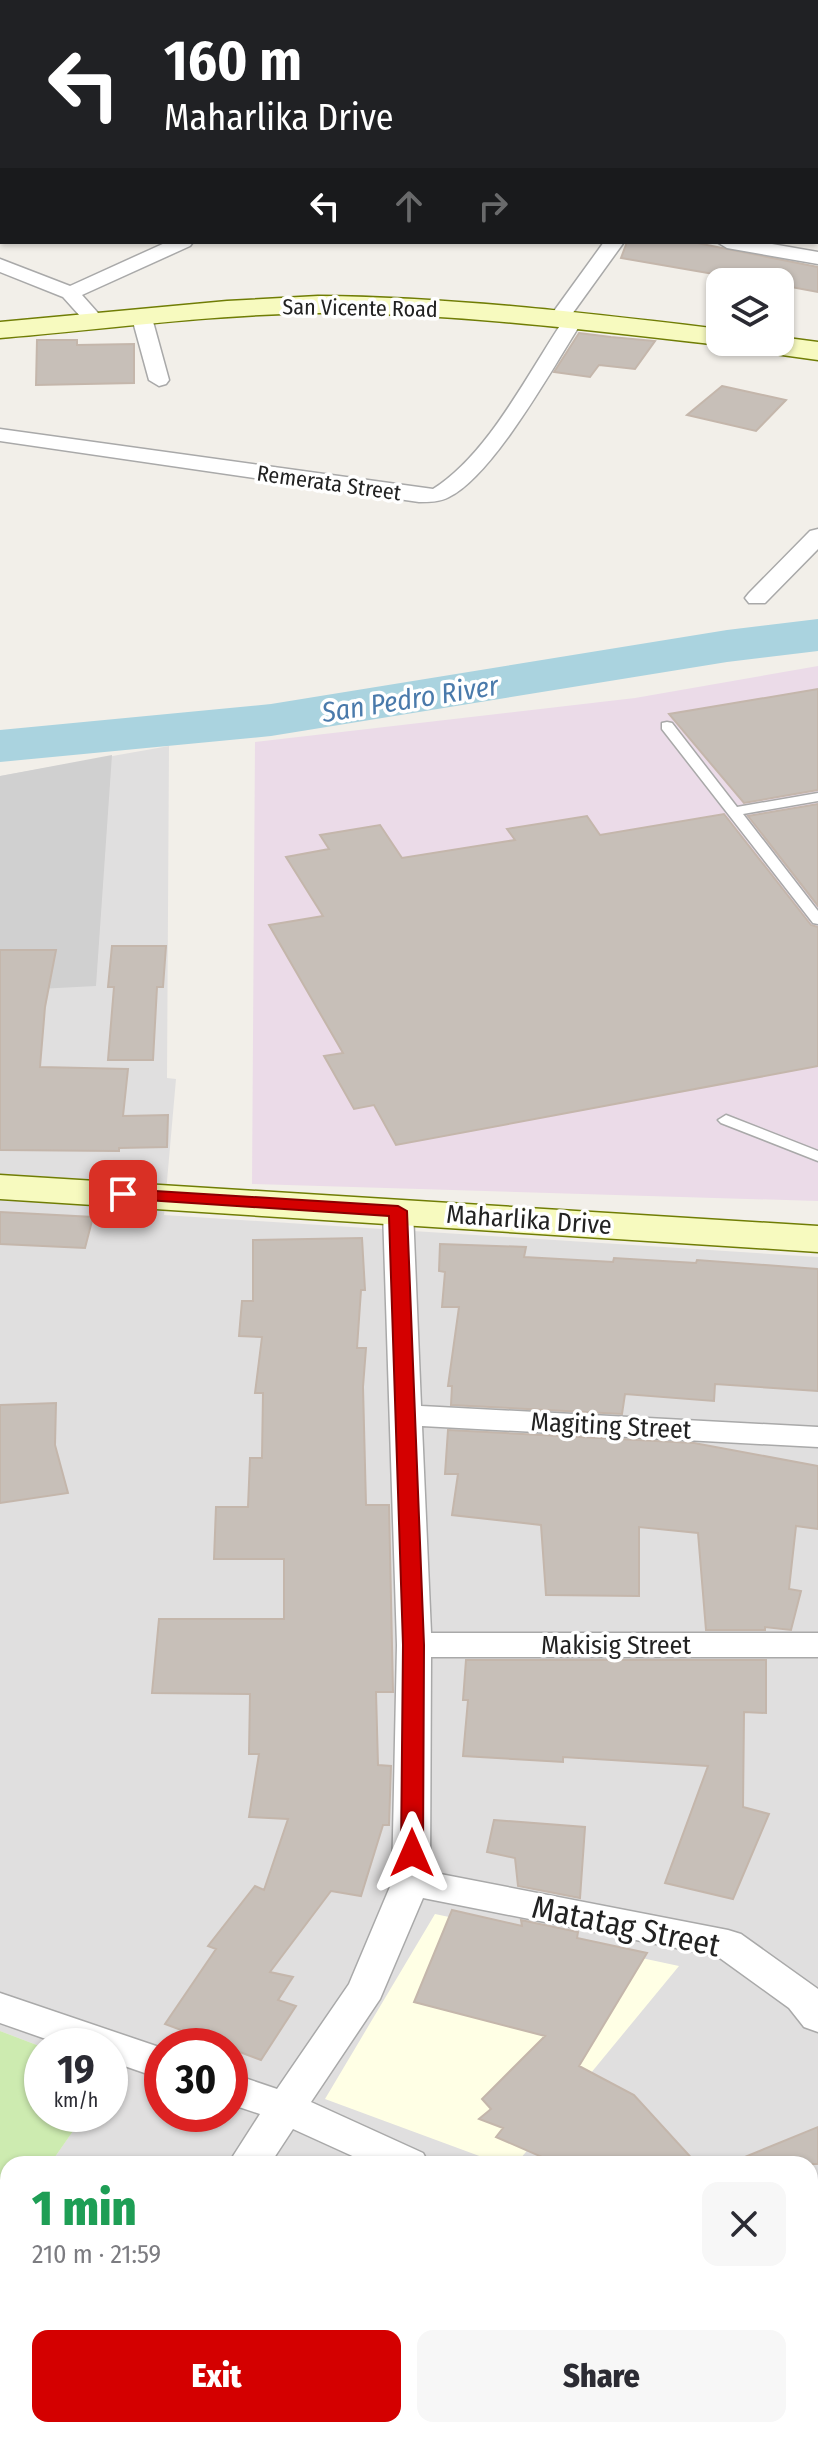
<!DOCTYPE html>
<html lang="en">
<head>
<meta charset="utf-8">
<style>
	:root { --surface:#fff; --page:#f7f7f7; --text:#2b2b33; --muted:#7c7c81; --accent:#d40000 }
	body { margin:0; font-family:"Fira Sans Condensed",sans-serif; background:var(--page); color:var(--text); height:100vh; display:flex; flex-direction:column; font-size:30px; white-space:nowrap }
	* { box-sizing:border-box; margin:0 }
	p { font-size:26px; color:var(--muted) }
	.icon { flex:none; width:44px; height:44px; fill:none; stroke:currentColor; stroke-width:2; stroke-linecap:round; stroke-linejoin:round }
	.map { position:relative; flex:1; overflow:hidden }
	.drawer { position:absolute; left:0px; top:2156px; width:818px; height:282px; display:flex; flex-direction:column; background:var(--surface); border-radius:24px 24px 0 0; box-shadow:0 2px 6px #0004 }
	.drawer>* { flex:none }
	.guide { position:absolute; left:0px; top:0px; width:818px; height:244px; box-shadow:0 2px 6px #0004; background:#202124; color:#fff; overflow:hidden }
	.tools { position:absolute; left:706px; top:268px; display:grid; gap:16px }
	.tools a { display:grid; place-items:center; width:88px; height:88px; border-radius:16px; background:var(--surface); box-shadow:0 2px 6px #0004; font-size:40px }
	.speed { position:absolute; left:24px; top:2028px; display:flex; gap:16px; font-size:40px; font-weight:700; text-align:center }
	.speed>* { display:grid; place-content:center; width:104px; height:104px; border-radius:50%; background:var(--surface); box-shadow:0 2px 6px #0004; line-height:1 }
	.speed small { font-size:20px; font-weight:400 }
	.speed .limit { border:12px solid #d22; background:#fff; color:#111 }
	.pin { position:absolute; display:grid; place-items:center; width:68px; height:68px; color:#fff; margin:-34px; border-radius:16px; box-shadow:0 4px 12px #0006 }
	.me { position:absolute; width:88px; margin:-44px; rotate:0deg; stroke-linejoin:round; filter:drop-shadow(0 0 6px #0008) }
	.turn { display:flex; align-items:center; gap:28px; height:168px; padding:0 32px; font-size:36px }
	.turn .icon { width:104px; height:104px; stroke-width:2.5 }
	.turn b { display:block; font-size:56px; line-height:68px }
	.lanes { display:flex; align-items:center; height:76px; padding:0 32px; background:#0003; justify-content:center; gap:40px; direction:ltr }
	.lanes .off { opacity:.35 }
	.round { display:grid; place-items:center; flex:none; width:84px; height:84px; border-radius:16px; background:var(--page) }
	.head { display:flex; align-items:center; justify-content:space-between; height:136px; padding:0 32px }
	h1 { font-size:48px; font-weight:800; line-height:60px; color:#1e9e55 }
	.primary-button { display:flex; gap:16px; margin-top:auto; padding:16px 32px }
	.primary-button a { flex:1; height:92px; border-radius:16px; background:var(--accent); color:#fff; font-size:32px; font-weight:800; line-height:92px; text-align:center }
	.primary-button a+a { background:var(--page); color:var(--text) }
	.map>svg:first-child { display:block }
</style>
</head>
<body>
<div class="map">
<svg width="818" height="2437" viewBox="0 0 818 2437">
	<rect width="100%" height="100%" fill="#f2efe9"/>
	<path fill="#e0dfdf" fill-rule="evenodd" d="M0,0H818V138L816,2H2V161Z
		M169,746L167,1078L176,1079L164,1215L818,1257V2437H0V2237L8,2225V2430H810V2164H50L85,2114H110L112,2074L110,2046L42,2047L0,2031V776ZM162,2046H230V2114H162Z"/>
	<path fill="#ebdbe8" d="M818,666V1201L252,1184L255,742L635,698Z"/>
	<path fill="#ffffe5" d="M435,1914L679,1966L516,2164H501L325,2099Z"/>
	<path fill="#d0d0d0" d="M112,755L96,986L0,991V776Z"/>
	<path fill="#cdebb0" d="M0,2031L42,2047V2114H85L50,2164H8V2225L0,2237Z"/>
	<g fill="none" stroke-linecap="round" stroke-linejoin="round">
		<path fill="#aad3df" fill-rule="evenodd" d="M818,619V651L727,662L271,736L0,762V730L271,704L727,630Z"/>
	</g>
	<path fill="#c7bfb8" stroke="#c4b6ab" stroke-width="2" d="M627,242H692L818,267V292L780,285V282H760L621,258Z
		M579,333L611,337L655,341L635,369L599,365L590,377L554,372Z
		M37,340H77V345L134,344V383L36,385Z
		M722,386L786,400L756,431L687,415Z
		M818,689V790L744,803L669,714Z
		M818,804V906L748,816Z
		M724,814L811,925L818,927V1066L396,1145L374,1105L354,1109L324,1056L343,1053L269,925L323,916L286,857L329,849L320,835L380,825L402,858L515,840L507,829L587,816L600,835Z
		M112,946H166L163,987H157L153,1060H108L114,987H108Z
		M0,950H56L45,1007L40,1067L128,1069L123,1116L168,1115L167,1147L119,1148V1151L0,1150Z
		M0,1212L93,1217L85,1248L0,1244Z
		M362,1238L365,1290H361L357,1348H366L363,1387L366,1505H389L393,1692H376L378,1765L391,1766L389,1825H383L361,1896L331,1891L270,1972L293,1977L278,2000L296,2006L261,2060L165,2024L216,1949L208,1946L255,1886L264,1890L288,1819L249,1817L259,1754H249L250,1694L152,1693L159,1619H284V1559H214L216,1507H248L250,1458H262L263,1393H255L262,1337L239,1336L242,1301H253V1240Z
		M440,1244L526,1247L524,1257L613,1262L614,1258L696,1263L697,1260L818,1269V1391L715,1384L714,1401L625,1394L622,1414L451,1405L452,1386H448L459,1307H442L445,1272L439,1271Z
		M56,1403L55,1445L68,1493L0,1503V1405Z
		M448,1430L694,1443L818,1466V1529L796,1526L789,1589L801,1591L791,1630L765,1627V1630H706L698,1533L639,1527V1596L546,1595L541,1525L452,1515L458,1474H445Z
		M466,1660H766V1713L744,1712L743,1807L769,1814L733,1899L665,1883L708,1766L563,1757V1762L463,1756L468,1700H463Z
		M494,1820L585,1827L580,1898L518,1886L515,1858L487,1852Z
		M452,1910L522,1926L521,1920L578,1932L577,1938L647,1953L579,2066L634,2095L697,2164H558L496,2137L503,2128L479,2119L491,2109L482,2099L545,2036L414,2002Z
		M818,2127V2164H731L730,2163Z"/>
	<g fill="none" stroke-linecap="round" stroke-linejoin="round">
		<g stroke="#a9a9a9" stroke-width="3">
			<path id="lane" d="M667,722L672,723L737,807L818,793V801L743,814L818,911V924L813,923L662,729V723Z
				M726,1115L818,1151V1161L721,1123L718,1120Z"/>
		</g>
		<g stroke="#a9a9a9" stroke-width="3">
			<path id="street" d="M125,0H141V2H125Z
				M301,0H317V2H301Z
				M0,9L2,10V20L0,19Z
				M816,21H818L816,32Z
				M0,57H2V68H0Z
				M816,75H818L816,87Z
				M816,111H818V121H816Z
				M167,242H193L190,246L82,295L106,322L96,328L89,326L63,297L0,272V259L70,286Z
				M604,242H624L572,314L580,316L583,320C555,364 494,475 449,497C440,502 429,502 419,502L0,441V429L433,489C487,455 526,377 561,324L552,322L549,318Z
				M717,242H760L818,252V264L727,248Z
				M142,312L152,318L169,380L166,384L159,386L149,380L132,318Z
				M818,529V549L765,603H749L745,598L749,593L810,531Z
				M398,1202L409,1205L413,1211L421,1406L818,1427V1447L422,1426L431,1633H818V1657H431L430,1872L728,1930L741,1934L818,1989V2032L804,2027L789,2008L717,1956L423,1898L380,1999L311,2102L423,2153L429,2164H370L293,2129L270,2164H228L260,2114L230,2104V2073L277,2089L349,1984L392,1882L397,1645L383,1211L387,1205Z
				M0,1993L162,2048V2079L110,2061V2046H66L0,2023Z
				M818,2373V2409L810,2412V2376Z
				M54,2430H99L95,2437H50Z
				M667,2430H728L724,2437H663Z"/>
		</g>
		<g stroke="#707d05" stroke-width="3">
			<path id="secondary" d="M318,296C453,297 586,313 720,329V342H731L720,345C587,330 454,313 321,313C214,314 107,329 0,338V322L227,301Z
				M780,337L818,342V360L754,351L744,348L740,342H780Z
				M0,1175L818,1226V1252L0,1199Z"/>
		</g>
		<use href="#lane" fill="#fff" fill-rule="evenodd"/>
		<use href="#street" fill="#fff" fill-rule="evenodd"/>
		<use href="#secondary" fill="#f7fabf" fill-rule="evenodd"/>
	</g>
	<path fill="#d40000" stroke="#8a0000" stroke-width="2" d="M123,1189L398,1206L407,1211L424,1645L423,1853L420,1858H404L401,1853L403,1645L389,1216L116,1198L114,1194L116,1190Z"/>
	<g text-anchor="middle" dominant-baseline="central" stroke-width="7" stroke-linejoin="round" paint-order="stroke">
		<g font-size="22" fill="#222" stroke="#fff">
			<text transform="translate(360 308) rotate(1)">San Vicente Road</text>
			<text transform="translate(329 483) rotate(8)">Remerata Street</text>
		</g>
		<g font-size="26" fill="#222" stroke="#fff">
			<text transform="translate(529 1220) rotate(4)">Maharlika Drive</text>
			<text transform="translate(611 1426) rotate(3)">Magiting Street</text>
			<text x="616" y="1645">Makisig Street</text>
		</g>
		<g font-size="28" font-style="italic" fill="#4a7aab" stroke="#fff">
			<text transform="translate(410 699) rotate(-9)">San Pedro River</text>
		</g>
		<g font-size="32" fill="#222" stroke="#fff">
			<text transform="translate(626 1926) rotate(12)">Matatag Street</text>
		</g>
	</g>
</svg>
<div class="tools">
<a><svg class="icon" aria-label="layers" viewBox="0 0 24 24"><path d="M12 4l9 5-9 5-9-5zM3 14l9 5 9-5"/></svg></a>
</div>
<div class="speed"><div>19<small>km/h</small></div><div class="limit">30</div></div>
<div class="pin" style="left:123px;top:1194px;background:#d93025"><svg class="icon" aria-label="arrive" viewBox="0 0 24 24"><path d="M6 21V4h12l-3 4 3 4H6"/></svg></div>
<svg class="me" style="left:412px;top:1853px" viewBox="-20 -20 40 40"><path d="M0-17L14 15 0 8-14 15z" fill="#d40000" stroke="#fff" stroke-width="4"/></svg>
<div class="guide">
<div class="turn"><svg class="icon" aria-label="left" viewBox="0 0 24 24"><path d="M17 20v-9H6M10 6l-5 5 5 5"/></svg><div><b>160 m</b>Maharlika Drive</div></div>
<div class="lanes"><svg class="icon" aria-label="left" viewBox="0 0 24 24"><path d="M17 20v-9H6M10 6l-5 5 5 5"/></svg><svg class="icon off" aria-label="ahead" viewBox="0 0 24 24"><path d="M12 20V5M6 11l6-6 6 6"/></svg><svg class="icon off" aria-label="right" viewBox="0 0 24 24"><path d="M7 20v-9h11M14 6l5 5-5 5"/></svg></div>
</div>
<section class="drawer">
<div class="head"><div><h1>1 min</h1><p>210 m · 21:59</p></div><a class="round"><svg class="icon" aria-label="close" viewBox="0 0 24 24"><path d="M6 6l12 12M18 6L6 18"/></svg></a></div>
<div class="primary-button"><a>Exit</a><a>Share</a></div>
</section>
</div>
</body>
</html>
